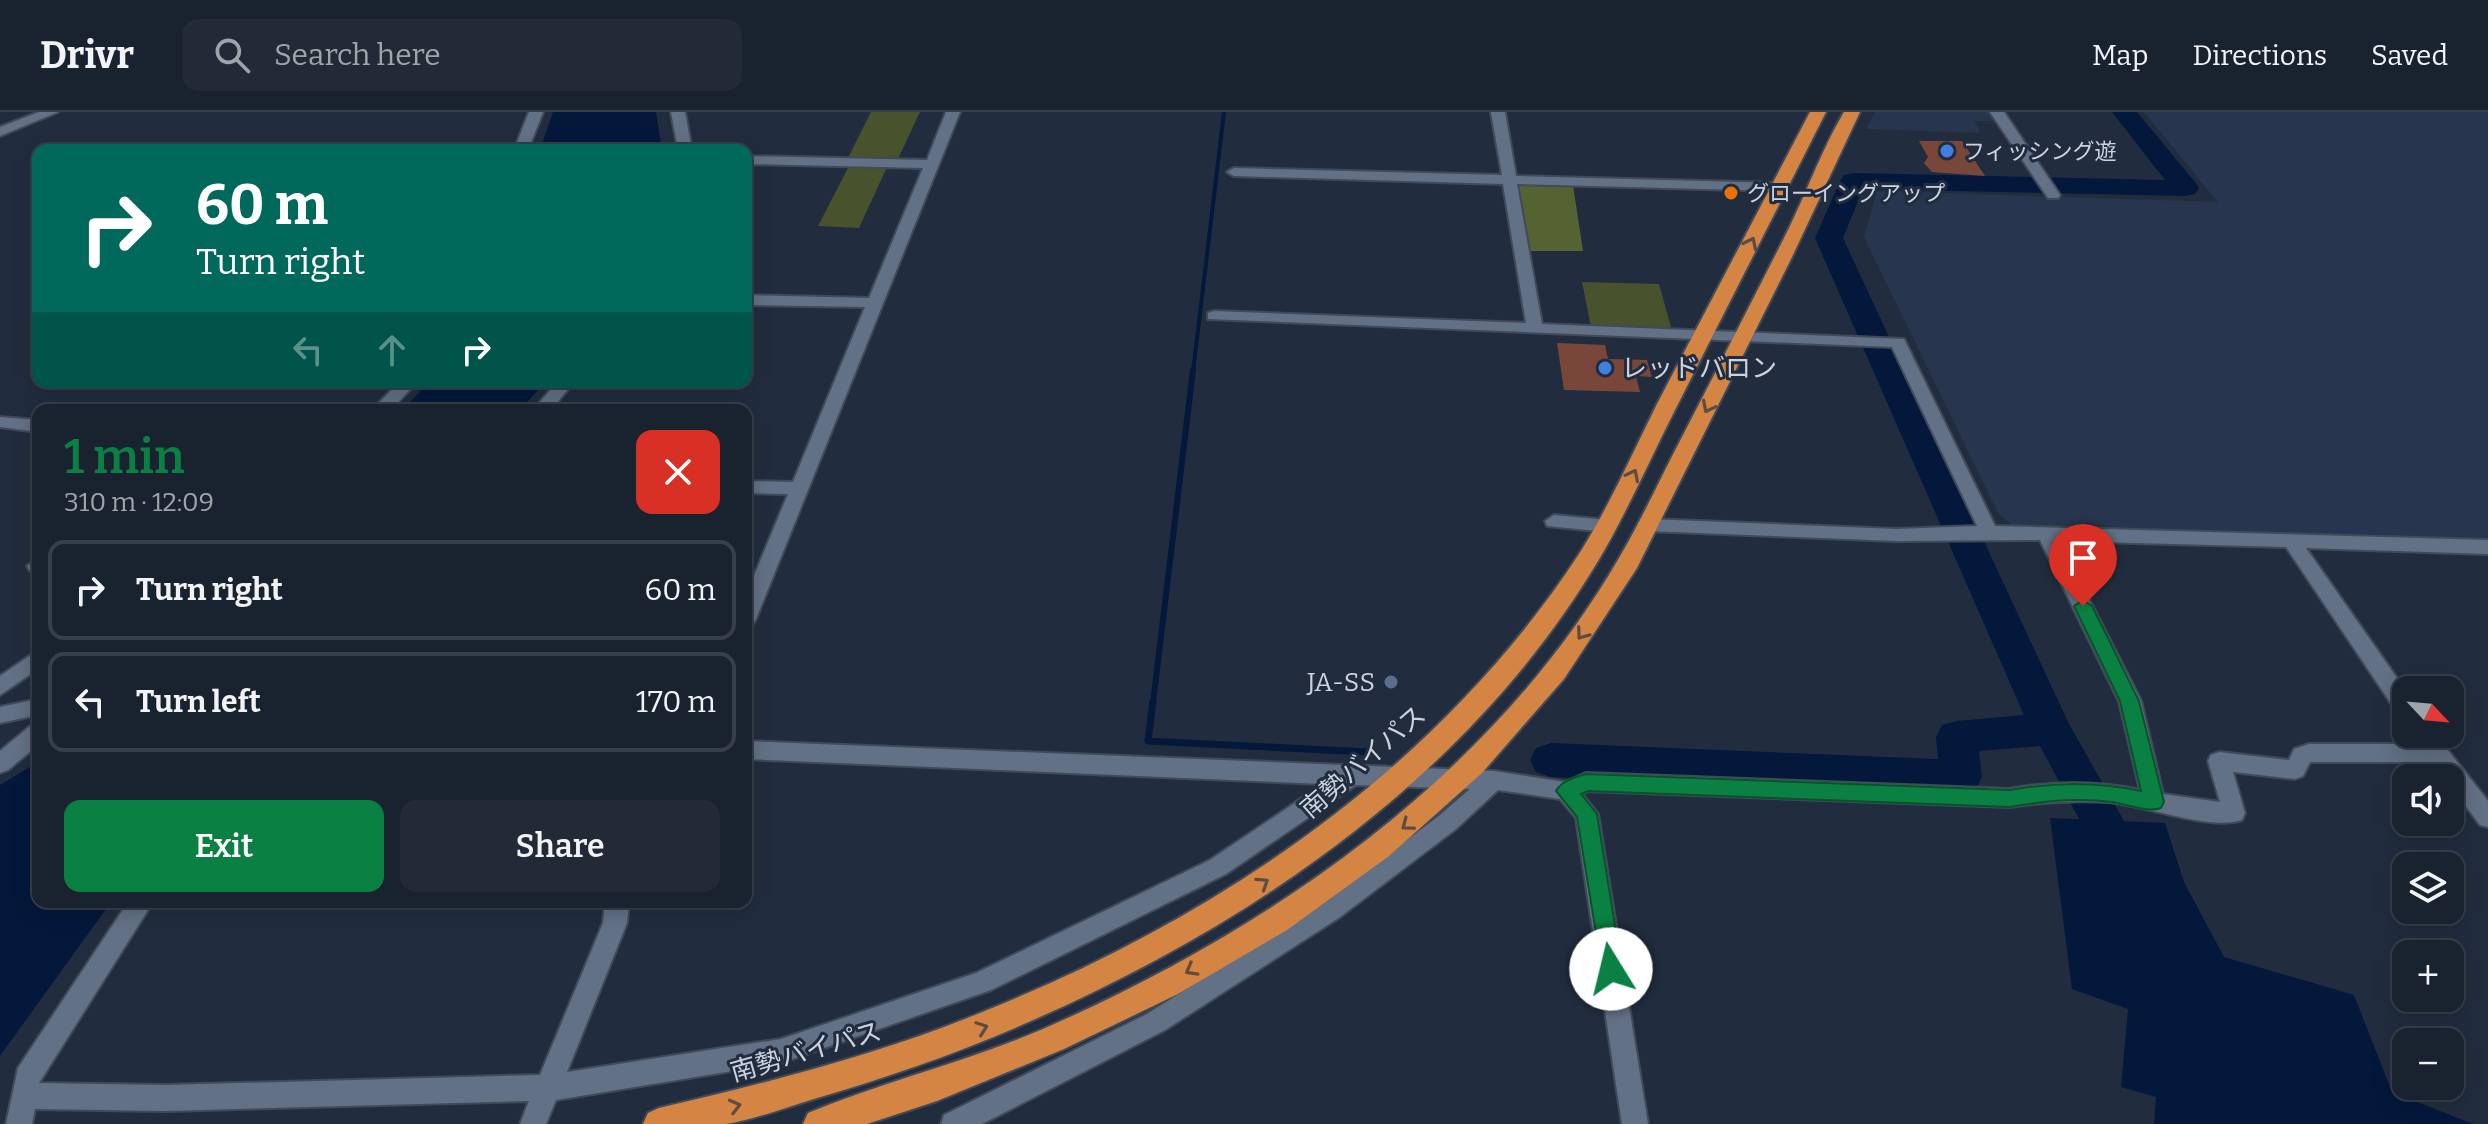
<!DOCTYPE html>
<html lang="en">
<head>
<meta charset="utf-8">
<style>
	:root { --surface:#19222f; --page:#222a37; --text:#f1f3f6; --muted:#9fa4aa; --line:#373f4b; --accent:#0b8043 }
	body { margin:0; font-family:Bitter,"Noto Sans JP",serif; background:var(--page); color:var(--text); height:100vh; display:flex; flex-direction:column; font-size:30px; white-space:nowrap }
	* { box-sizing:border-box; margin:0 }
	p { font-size:26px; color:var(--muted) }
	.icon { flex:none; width:44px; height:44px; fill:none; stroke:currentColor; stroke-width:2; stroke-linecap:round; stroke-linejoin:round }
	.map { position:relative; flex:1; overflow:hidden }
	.panel { position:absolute; left:32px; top:292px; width:720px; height:504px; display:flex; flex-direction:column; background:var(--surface); border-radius:16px; box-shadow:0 4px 20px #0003,0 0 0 2px var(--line) }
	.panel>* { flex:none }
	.top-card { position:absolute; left:32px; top:32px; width:720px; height:244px; border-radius:16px; box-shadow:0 4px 20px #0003,0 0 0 2px var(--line); background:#00695c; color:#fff; overflow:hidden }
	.needle { width:52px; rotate:116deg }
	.fabs { position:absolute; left:2392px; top:564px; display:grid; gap:16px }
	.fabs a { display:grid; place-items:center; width:72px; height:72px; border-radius:16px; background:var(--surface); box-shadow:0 4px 20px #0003,0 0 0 2px var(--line); font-size:40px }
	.pin { position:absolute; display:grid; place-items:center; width:68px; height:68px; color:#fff; margin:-82px -34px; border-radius:50% 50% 50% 0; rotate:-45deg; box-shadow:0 0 8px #0007 }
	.pin .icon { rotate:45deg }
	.me { position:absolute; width:88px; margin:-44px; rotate:351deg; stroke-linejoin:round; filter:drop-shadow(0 0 6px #0008) }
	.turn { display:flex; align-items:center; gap:28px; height:168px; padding:0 32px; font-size:36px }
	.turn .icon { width:104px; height:104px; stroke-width:2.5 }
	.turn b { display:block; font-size:56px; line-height:68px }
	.lanes { display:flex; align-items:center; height:76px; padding:0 32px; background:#0003; justify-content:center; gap:40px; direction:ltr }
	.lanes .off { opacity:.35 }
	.round { display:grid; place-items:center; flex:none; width:84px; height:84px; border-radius:16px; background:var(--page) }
	.head { display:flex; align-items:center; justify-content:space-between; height:136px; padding:0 32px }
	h1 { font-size:48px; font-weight:600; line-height:60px; color:var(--accent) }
	.cta { display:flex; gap:16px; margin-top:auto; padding:16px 32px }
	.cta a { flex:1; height:92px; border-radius:16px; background:var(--accent); color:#fff; font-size:32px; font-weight:600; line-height:92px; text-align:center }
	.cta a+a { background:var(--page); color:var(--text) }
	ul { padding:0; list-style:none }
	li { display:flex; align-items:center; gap:24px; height:100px; margin:0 16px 12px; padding:0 16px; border:4px solid var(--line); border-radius:16px }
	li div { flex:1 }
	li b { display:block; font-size:30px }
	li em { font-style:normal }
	header { display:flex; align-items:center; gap:48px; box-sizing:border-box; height:112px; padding:0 40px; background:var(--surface); border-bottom:2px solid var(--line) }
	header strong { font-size:38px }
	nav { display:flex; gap:44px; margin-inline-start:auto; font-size:28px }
	.search { width:560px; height:72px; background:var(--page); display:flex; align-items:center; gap:20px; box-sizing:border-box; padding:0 28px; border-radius:16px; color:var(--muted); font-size:30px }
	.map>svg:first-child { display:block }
</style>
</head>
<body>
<header>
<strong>Drivr</strong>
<div class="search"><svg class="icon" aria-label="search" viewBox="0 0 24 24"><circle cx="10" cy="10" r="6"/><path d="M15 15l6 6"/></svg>Search here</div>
<nav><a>Map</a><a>Directions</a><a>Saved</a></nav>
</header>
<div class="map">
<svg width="2488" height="1012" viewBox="0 0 2488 1012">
	<rect width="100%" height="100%" fill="#212d3f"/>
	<path fill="#27364e" d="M1875,0H1988L1994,9H1974L1981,21L1866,17Z
		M2144,0H2488V431L2013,414L1998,401L1864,125L1877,79L2218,90Z"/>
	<path fill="#48522d" d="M871,0H920L897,49L847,48Z
		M850,52L888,53L859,116L818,114Z
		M1582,170L1659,172L1671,215H1591Z"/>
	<path fill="#556231" d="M1515,71L1573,73L1583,139H1527Z"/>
	<path fill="#03183b" d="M553,0H656L662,38H540Z
		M429,270H545L520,298H403Z
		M38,650V790H111L0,944V673Z
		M2050,706L2165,711L2184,770L2224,845L2354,883L2392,980L2473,1012H2154L2156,985L2121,975L2128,897L2072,877Z"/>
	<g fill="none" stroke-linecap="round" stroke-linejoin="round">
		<path stroke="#03183b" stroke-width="4" d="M1193,260L1224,0"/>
		<path stroke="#03183b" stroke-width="6" d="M1153,591L1193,258"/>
		<path stroke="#03183b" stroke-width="7" d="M1153,589L1148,629L1367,640"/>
		<path fill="#03183b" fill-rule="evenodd" d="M2112,0H2137L2195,70L2199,76L2195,82L2186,84L1863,77L1843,126L2069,612L2124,709L2117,722L2102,727L2087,722L2040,634L1979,639L1982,665L1976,677L1961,682L1551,665L1536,660L1530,648L1536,636L1551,631L1938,647L1936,625L1942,613L1957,609L2024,603L1815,126L1840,69L1844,63L1853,61L2165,68Z"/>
	</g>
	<path fill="#794739" d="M1919,29H1962L1985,64L1932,60L1924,51L1928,45Z
		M1557,231L1605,233L1608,247L1647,248L1652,265L1636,264L1640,280L1564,278Z"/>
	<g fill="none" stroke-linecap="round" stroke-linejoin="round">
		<g stroke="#404a59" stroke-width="4">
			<path id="minor" d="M39,0H58L0,24V15Z
				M529,0H543L528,38H514Z
				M671,0H685L692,38H678Z
				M946,0H960L756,507L753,512L746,514V483L788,382L746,381V369L793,370L865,195L746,193V183L869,186L923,56L746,52V44L927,48Z
				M1491,0H1505L1516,64L1779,71L1786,75L1779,79L1517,72L1542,212L1904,227L1995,414L2488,428V442L2306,436L2406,579V604L2398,602L2286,435L2059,429L2141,589L2163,682L2220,690L2208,649L2211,643L2219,640L2289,648L2294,637L2309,632H2419L2412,622H2435L2488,689V715L2480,713L2450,673V666H2444L2432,650H2310L2303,664L2295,667L2233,660L2245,701L2242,708C2209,719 2144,693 2108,690C2076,688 2042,690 2010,695L1588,679L1582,682L1598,702L1648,1012H1622L1576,706L1560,687L1498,678L1456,717L1340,805L1165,918L982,1012H941L944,1003L1147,902L1324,791L1440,703L1470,677L1356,673L1226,762L991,878L781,951L556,988L546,1012H520L529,989L165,999L35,997L32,1012H6L18,956L128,790H153L39,971L165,973L540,963L603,811L605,790H629L627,811L567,960L781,927L976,861L1210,748L1323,672L746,647V629L1494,659L1565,670L1586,661L2010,677C2053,669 2097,669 2140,678L2119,589L2040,428L1896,429L1648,419L1639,413L1648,407L1896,417L1977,414L1892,235L1208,207V201L1214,199L1526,211L1503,72L1234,64L1227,60L1234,56L1502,63Z
				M1990,0H2004L2060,83L2058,86H2048Z
				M399,270H417L391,298H372Z
				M557,270H574L551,298H533Z
				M0,305L38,308V320L0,315Z
				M1554,403L1607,408L1616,414L1607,420L1547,414L1545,409Z
				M37,447H38V461L30,459L27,454Z
				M38,538V557L0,583V564Z
				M38,587V603L0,611V595Z
				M38,611V633L8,658L0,661V639L30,614Z"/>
		</g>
		<g stroke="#404a59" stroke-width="4">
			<path id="highway" d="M1810,0H1826C1776,99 1726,197 1676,296C1651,345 1629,396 1601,444C1472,663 1252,813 1024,912C956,942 885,966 814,987C785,996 755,1007 726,1012C699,1012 670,1012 643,1012L648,1001L659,996C766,971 873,944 975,903C1214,808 1436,660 1579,442C1609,395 1632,342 1657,292C1708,195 1759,97 1810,0Z
				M1844,0H1860L1792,145L1637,456L1564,567L1482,661L1389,744L1287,818L1178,882L1064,937L937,989L867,1012H803L808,1001C885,969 966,950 1043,917C1271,817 1492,665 1619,446C1642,407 1661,365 1682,325C1718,255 1754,186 1789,116C1808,77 1822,37 1844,0Z"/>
		</g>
		<use href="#minor" fill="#637186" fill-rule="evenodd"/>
		<use href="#highway" fill="#d48443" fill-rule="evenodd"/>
	</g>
	<defs><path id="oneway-chevron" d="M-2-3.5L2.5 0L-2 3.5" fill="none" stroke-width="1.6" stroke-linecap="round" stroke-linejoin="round" transform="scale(2)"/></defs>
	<g stroke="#604b40">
		<use href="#oneway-chevron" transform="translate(1751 131) rotate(-64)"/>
		<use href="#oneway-chevron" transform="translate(1708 295) rotate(117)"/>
		<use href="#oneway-chevron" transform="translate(1633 363) rotate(-63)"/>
		<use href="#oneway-chevron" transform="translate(1582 522) rotate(126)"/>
		<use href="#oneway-chevron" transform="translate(1407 713) rotate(143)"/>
		<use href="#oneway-chevron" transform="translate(1263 771) rotate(-33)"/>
		<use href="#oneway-chevron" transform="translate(1191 858) rotate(151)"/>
		<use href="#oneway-chevron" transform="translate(982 916) rotate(-20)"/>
		<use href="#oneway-chevron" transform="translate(735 994) rotate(-14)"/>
	</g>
	<path fill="#0b8043" stroke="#07532c" stroke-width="2" d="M2083,488L2092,494L2139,589L2164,690L2161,696C2146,701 2128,692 2112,690C2079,686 2042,689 2010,695L1588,679L1581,682L1597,702L1622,857L1619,864L1611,867L1603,864L1577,705L1556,679C1561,669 1575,665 1586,662L2010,678C2054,670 2098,670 2141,679L2120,589L2074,494Z"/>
	<g fill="#3f7fe0" stroke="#212d3f" stroke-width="3">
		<circle cx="1947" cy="39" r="8"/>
		<circle cx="1605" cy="256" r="8"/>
	</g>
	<circle fill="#e8710a" stroke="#212d3f" stroke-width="3" cx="1731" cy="81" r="8"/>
	<circle fill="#5c6f8a" stroke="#212d3f" stroke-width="3" cx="1391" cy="570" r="8"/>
	<g text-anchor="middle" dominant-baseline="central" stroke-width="6" stroke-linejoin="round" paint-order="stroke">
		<g font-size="22" fill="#cbd3df" stroke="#212d3f" text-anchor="start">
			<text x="1963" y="39">フィッシング遊</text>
			<text x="1747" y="81">グローイングアップ</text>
		</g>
		<g font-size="26" fill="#cbd3df" stroke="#212d3f" text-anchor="start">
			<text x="1621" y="256">レッドバロン</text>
			<text x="1375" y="570" text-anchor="end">JA-SS</text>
		</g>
		<g font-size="26" fill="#cbd3df" stroke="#212d3f">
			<text transform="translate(1363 650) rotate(-41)">南勢バイパス</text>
			<text transform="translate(806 940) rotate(-16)">南勢バイパス</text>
		</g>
	</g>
</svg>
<div class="fabs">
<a><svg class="needle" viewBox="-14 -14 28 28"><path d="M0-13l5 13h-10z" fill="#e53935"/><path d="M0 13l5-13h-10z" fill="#9fa4aa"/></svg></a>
<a><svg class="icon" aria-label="sound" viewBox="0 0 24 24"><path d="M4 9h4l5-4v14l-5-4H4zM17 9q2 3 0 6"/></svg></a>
<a><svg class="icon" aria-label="layers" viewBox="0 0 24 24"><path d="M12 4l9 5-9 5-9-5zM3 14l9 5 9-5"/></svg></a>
<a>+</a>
<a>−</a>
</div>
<div class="pin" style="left:2083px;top:494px;background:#d93025"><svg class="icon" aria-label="arrive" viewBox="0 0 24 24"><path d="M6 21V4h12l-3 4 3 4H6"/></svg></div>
<svg class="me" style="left:1611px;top:857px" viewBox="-20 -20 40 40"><circle r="19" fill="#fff"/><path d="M0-13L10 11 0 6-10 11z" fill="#0b8043"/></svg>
<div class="top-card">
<div class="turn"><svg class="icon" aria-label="right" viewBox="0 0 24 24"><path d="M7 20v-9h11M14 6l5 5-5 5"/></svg><div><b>60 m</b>Turn right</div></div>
<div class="lanes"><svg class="icon off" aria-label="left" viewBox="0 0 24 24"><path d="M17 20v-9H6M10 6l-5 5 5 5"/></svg><svg class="icon off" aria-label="ahead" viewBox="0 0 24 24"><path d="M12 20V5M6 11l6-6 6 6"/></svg><svg class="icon" aria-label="right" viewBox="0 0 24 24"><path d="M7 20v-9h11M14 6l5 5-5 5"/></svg></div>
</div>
<section class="panel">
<div class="head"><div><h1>1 min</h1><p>310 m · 12:09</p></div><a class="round" style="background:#d93025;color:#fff"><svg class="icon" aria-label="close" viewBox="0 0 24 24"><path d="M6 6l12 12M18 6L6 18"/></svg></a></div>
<ul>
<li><svg class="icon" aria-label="right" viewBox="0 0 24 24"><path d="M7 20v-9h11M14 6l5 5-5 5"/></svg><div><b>Turn right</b></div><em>60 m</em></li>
<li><svg class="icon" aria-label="left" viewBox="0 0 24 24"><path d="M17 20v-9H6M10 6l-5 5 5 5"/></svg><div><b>Turn left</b></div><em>170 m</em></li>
</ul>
<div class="cta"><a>Exit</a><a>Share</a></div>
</section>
</div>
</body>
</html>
